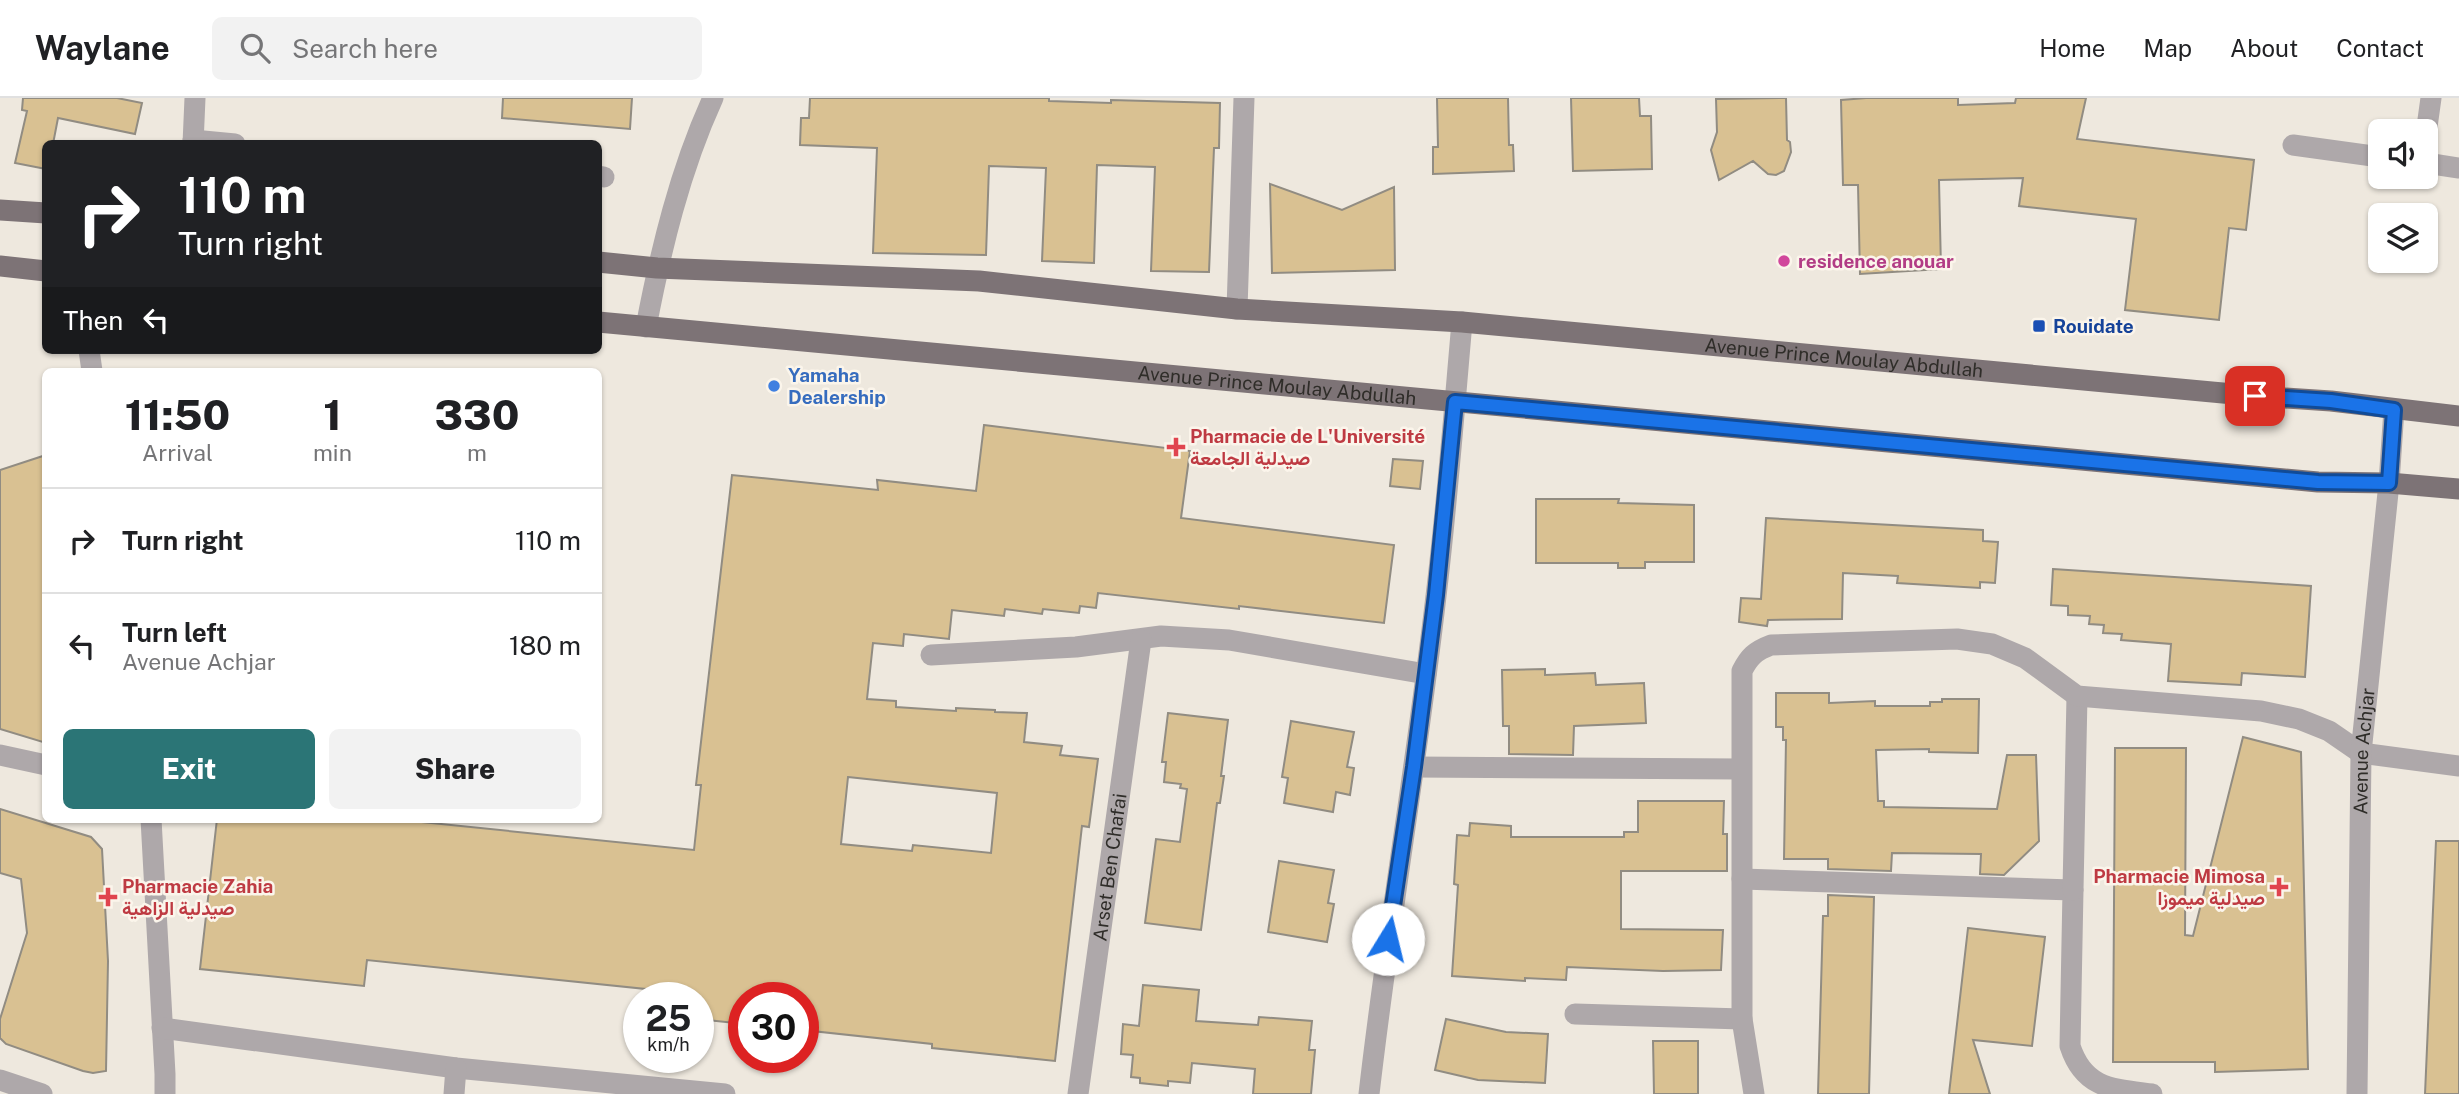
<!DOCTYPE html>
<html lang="en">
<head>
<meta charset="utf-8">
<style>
	:root { --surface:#fff; --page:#f2f2f2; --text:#202124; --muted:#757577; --line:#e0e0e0; --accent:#2b7576 }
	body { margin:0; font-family:"Public Sans",Vazirmatn,sans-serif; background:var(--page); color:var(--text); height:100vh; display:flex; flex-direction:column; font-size:26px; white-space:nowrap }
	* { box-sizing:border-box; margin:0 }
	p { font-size:23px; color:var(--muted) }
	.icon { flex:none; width:38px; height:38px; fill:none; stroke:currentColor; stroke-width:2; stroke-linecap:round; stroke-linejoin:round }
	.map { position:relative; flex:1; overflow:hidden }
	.drawer { position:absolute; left:42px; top:270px; width:560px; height:455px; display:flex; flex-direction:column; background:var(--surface); border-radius:10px; box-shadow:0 2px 5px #0004 }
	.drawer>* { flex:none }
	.banner { position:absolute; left:42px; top:42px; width:560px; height:214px; border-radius:10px; box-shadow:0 2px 5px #0004; background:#202124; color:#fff; overflow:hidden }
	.buttons { position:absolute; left:2368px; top:21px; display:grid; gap:14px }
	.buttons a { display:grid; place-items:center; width:70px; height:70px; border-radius:10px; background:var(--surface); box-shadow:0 2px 5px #0004; font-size:35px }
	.speed { position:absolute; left:623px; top:884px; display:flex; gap:14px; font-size:35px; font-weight:700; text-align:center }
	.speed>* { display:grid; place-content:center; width:91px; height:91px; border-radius:50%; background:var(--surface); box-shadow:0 2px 5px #0004; line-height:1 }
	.speed small { font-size:18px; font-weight:400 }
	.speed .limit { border:10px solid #d22; background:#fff; color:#111 }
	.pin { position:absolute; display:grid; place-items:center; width:60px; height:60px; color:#fff; margin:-30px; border-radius:14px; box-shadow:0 4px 10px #0006 }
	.me { position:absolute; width:77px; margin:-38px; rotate:9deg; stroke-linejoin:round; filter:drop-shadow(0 0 5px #0008) }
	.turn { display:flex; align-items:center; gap:24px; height:147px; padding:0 21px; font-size:32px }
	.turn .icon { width:91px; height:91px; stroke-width:2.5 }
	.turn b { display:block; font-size:49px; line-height:60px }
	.then { display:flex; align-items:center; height:66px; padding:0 21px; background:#0003; gap:14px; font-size:26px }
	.eta { display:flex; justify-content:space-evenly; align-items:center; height:119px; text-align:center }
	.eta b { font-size:42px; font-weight:800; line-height:49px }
	.cta { display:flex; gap:14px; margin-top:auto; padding:14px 21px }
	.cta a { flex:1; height:80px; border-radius:10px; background:var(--accent); color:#fff; font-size:28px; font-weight:800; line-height:80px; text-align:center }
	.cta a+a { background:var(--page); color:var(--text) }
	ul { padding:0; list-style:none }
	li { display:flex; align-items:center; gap:21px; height:105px; padding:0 21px; border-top:2px solid var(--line) }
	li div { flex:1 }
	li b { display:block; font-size:26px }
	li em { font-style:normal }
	header { display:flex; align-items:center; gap:42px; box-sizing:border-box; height:98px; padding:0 35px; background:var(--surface); border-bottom:2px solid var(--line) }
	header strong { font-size:33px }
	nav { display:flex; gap:38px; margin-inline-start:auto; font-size:24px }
	.search { width:490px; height:63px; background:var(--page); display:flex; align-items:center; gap:18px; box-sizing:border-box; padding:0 24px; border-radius:10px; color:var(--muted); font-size:26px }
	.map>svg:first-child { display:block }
</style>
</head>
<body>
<header>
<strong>Waylane</strong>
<div class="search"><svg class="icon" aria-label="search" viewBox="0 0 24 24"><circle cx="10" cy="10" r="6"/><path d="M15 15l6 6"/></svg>Search here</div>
<nav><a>Home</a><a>Map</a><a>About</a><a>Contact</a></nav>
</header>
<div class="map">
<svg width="2459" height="996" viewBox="0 0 2459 996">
	<rect width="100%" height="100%" fill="#eee8de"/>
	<path fill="#d9c192" stroke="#918c82" stroke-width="2" fill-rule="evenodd" d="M23,0H117L142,5L135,36L58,20L53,46H46V71L15,65L27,13L22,12Z
		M503,0H632L630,31L502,20Z
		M810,0H1049V3L1111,5V2L1220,5L1219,50H1214L1209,174L1151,173L1155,69L1097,67L1094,165L1042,163L1046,70L989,68L986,157L873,155L877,50L800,47L801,20H809Z
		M1437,0H1508L1509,47H1513L1514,73L1433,76V49H1438Z
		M1571,0H1639L1640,18H1651L1652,71L1573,73Z
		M1786,0L1787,42L1790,44L1791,54L1784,73L1776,77L1768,76L1753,63L1719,82L1711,52L1717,34L1716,1Z
		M1866,0H1958V7L2015,5L2016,0H2086L2077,41L2254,62L2246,132L2229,130L2219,222L2125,212L2136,121L2019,108L2023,80L1939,82L1941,171L1860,176L1858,87H1843L1841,2Z
		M1270,86L1342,112L1394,89L1395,172L1272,175Z
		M984,327L1190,353L1181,420L1394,447L1384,525L1239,508V511L1098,495L1096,510L1080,508L1079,515L1043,511L1042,516L1005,511L1004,518L952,512L949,541L904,536L903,548L873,545L867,601L896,603V609L956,613V610L995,612V614L1027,615L1024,644L1062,648L1060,657L1098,661L1089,729L1082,728L1055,963L932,950V946L803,932V900H744V926L698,921V900H654L655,892L367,862L364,888L200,871L217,721H392L694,752L701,687H696L732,377L878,392L877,382L976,393ZM848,679L997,695L991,755L913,747L912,753L841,746Z
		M46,357V645L0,631V372Z
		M1393,361L1423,363L1420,391L1390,388Z
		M1536,401H1619L1618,405L1694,407V464H1645V470H1618V465H1536Z
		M1766,420L1983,432V443L1998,444L1995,485L1980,484V490L1897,485L1898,478L1843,475L1842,521L1768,522L1767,528L1739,524L1741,500L1761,501Z
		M2053,471L2311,488L2305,579L2242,575L2241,587L2168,583L2171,546L2121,542L2122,536L2103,535L2104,527L2089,526L2090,518L2068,517V508L2051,507Z
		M1545,571V577L1595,575L1596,587L1644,585L1646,625L1574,628L1573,657L1509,656V628H1503L1502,572Z
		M1776,595H1829V605L1875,603V608H1930V604H1942V601H1979L1978,655L1929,654V651L1876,652L1878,703H1884V709L1997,711L2007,657H2036L2039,743L2004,777L1980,776L1981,756L1892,755L1891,773L1828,771V761H1784L1786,642H1783V629H1776Z
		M1168,615L1228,622L1221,678H1224L1220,705H1217L1201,832L1145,825L1156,741L1180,744L1187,691L1180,690L1181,686L1164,684L1166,664H1162Z
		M1291,623L1354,634L1347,669L1354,670L1350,697L1336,694L1333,714L1284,705L1288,680L1282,679Z
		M2243,639L2301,654L2308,971L2215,974V964H2113L2115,650H2186L2185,837L2193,838Z
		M1638,703H1724L1723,736H1727V773H1621V831L1723,832L1721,872L1663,873L1567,869L1566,882L1525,880V883L1452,878L1458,787L1454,786L1457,737L1469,738L1470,725L1511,728V739H1624V734H1638Z
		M0,711L91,739L102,751L108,863L106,973L93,975L83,973L6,946L0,940V921L27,835L21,781L0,775Z
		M2436,743H2459V996H2425Z
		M1279,763L1334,772L1328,805L1334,806L1327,844L1268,834Z
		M1828,797L1874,799L1869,996H1818L1823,818H1828Z
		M1968,830L2045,839L2032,948L1973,942L1990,996H1949Z
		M1143,887L1199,892L1196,923L1258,927L1259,919L1312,923L1309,952H1315L1311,996H1253L1255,971L1192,965L1190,985L1168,983V988L1140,985V980L1131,979L1133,957L1121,956L1123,926L1139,928Z
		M1446,921L1506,934L1548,936L1545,985L1478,982L1435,972Z
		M1653,943H1698V996H1654Z"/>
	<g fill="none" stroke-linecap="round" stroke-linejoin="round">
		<g stroke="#aea8aa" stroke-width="21">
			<path d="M2426,36L2431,0"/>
			<path d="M193,42L235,46"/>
			<path d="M193,46L195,0"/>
			<path d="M2293,47L2380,59"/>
			<path d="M2426,65L2459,70"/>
			<path d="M598,78L604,79"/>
			<path d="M1237,211L1244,0"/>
			<path d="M646,229C661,151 680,72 713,0"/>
			<path d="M89,252L92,273"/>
			<path d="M931,557L1076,549L1161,538L1229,542L1426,576"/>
			<path d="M0,657L46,667"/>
			<path d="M1414,669L1741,671"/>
			<path d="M151,721L165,976V996"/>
			<path d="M1742,781L2073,792L2070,948C2084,991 2113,991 2152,996"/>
			<path d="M2073,792L2077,598"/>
			<path d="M1575,916L1742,921"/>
			<path d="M162,930L456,970L725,996"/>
			<path d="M0,982L42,996"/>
			<path d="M454,996L456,970"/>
			<path id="s1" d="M1078,996L1141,542"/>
			<path d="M1369,996C1388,830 1417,664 1436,498C1447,407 1454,315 1462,224"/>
			<path d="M1754,996L1742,921V573C1749,559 1755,553 1771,547L1957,541L1992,546L2025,560L2077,598L2261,613L2299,621L2329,633L2361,655L2459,668"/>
			<path id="s2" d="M2357,996L2361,655L2389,385L2394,311"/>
		</g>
		<g stroke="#7d7376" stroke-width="21">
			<path d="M0,112L46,115"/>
			<path id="s3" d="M598,164L657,170L979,183L1237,211L1462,224L2255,298L2331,303L2459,318"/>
			<path d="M0,168L46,173"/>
			<path id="s4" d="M598,224L2318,384L2389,385L2459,391"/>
		</g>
	</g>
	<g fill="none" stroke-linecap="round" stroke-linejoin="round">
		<g stroke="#114b97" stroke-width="18">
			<path id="route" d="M1388,841L1414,669L1436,497L1455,304L2318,384L2389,385L2394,312L2331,303L2255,298"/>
		</g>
		<use href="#route" stroke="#1a73e8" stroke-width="12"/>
	</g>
	<circle fill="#d1479c" stroke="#fbf5eb" stroke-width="2.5" cx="1784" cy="163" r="7"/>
	<rect fill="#1a4fb4" stroke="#fbf5eb" stroke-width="2.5" x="2032" y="221" width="14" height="14" rx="3.5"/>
	<circle fill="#3f7fe0" stroke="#fbf5eb" stroke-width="2.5" cx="774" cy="288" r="7"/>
	<g fill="#e0444e" stroke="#fbf5eb" stroke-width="2.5">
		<path d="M1172.5 338.5h7v7h7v7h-7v7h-7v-7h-7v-7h7z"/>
		<path d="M2275.5 778.5h7v7h7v7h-7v7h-7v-7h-7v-7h7z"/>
		<path d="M104.5 788.5h7v7h7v7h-7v7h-7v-7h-7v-7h7z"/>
	</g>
	<g text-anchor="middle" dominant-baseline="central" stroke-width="5" stroke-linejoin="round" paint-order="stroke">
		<g font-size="19" font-weight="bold" fill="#b23c85" stroke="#fbf5eb" text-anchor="start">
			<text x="1798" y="163">residence anouar</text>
		</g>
		<g font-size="19" font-weight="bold" fill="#164399" stroke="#fbf5eb" text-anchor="start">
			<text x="2053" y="228">Rouidate</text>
		</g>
		<g font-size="19" fill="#2f2d29" stroke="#fbf5eb">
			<text stroke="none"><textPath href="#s3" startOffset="1250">Avenue Prince Moulay Abdullah</textPath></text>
			<text stroke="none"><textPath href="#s4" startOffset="682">Avenue Prince Moulay Abdullah</textPath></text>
			<text stroke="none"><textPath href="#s2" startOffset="343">Avenue Achjar</textPath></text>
			<text stroke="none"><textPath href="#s1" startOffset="229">Arset Ben Chafai</textPath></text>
		</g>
		<g font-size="19" font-weight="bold" fill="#366cbe" stroke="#fbf5eb" text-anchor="start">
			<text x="788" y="277">Yamaha<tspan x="788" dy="22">Dealership</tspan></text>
		</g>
		<g font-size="19" font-weight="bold" fill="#be3a42" stroke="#fbf5eb" text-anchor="start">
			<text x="1190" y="338">Pharmacie de L'Université<tspan x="1190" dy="22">صيدلية الجامعة</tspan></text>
			<text x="2265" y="778" text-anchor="end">Pharmacie Mimosa<tspan x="2265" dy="22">صيدلية ميموزا</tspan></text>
			<text x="122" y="788">Pharmacie Zahia<tspan x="122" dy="22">صيدلية الزاهية</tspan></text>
		</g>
	</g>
</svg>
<div class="buttons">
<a><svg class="icon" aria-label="sound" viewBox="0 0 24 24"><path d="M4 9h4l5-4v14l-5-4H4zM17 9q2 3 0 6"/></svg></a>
<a><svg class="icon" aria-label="layers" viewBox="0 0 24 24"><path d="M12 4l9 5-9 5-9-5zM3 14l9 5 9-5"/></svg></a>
</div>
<div class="speed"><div>25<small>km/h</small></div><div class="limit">30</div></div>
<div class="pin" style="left:2255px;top:298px;background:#d93025"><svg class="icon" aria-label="arrive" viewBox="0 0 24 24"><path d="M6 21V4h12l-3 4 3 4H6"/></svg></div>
<svg class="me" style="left:1388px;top:841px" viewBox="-20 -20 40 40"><circle r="19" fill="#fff"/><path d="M0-13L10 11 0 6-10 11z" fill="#1a73e8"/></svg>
<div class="banner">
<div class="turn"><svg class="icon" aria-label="right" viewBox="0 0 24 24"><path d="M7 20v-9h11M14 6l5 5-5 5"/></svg><div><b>110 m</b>Turn right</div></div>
<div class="then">Then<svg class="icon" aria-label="left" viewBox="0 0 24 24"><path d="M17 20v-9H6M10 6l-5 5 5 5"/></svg></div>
</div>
<section class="drawer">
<div class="eta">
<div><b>11:50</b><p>Arrival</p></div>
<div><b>1</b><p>min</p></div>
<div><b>330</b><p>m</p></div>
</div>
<ul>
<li><svg class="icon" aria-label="right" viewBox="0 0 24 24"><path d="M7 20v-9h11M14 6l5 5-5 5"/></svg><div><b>Turn right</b></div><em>110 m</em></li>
<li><svg class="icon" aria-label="left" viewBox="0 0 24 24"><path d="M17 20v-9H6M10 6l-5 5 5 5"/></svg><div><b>Turn left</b><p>Avenue Achjar</p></div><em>180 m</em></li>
</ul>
<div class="cta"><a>Exit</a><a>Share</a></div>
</section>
</div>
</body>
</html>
